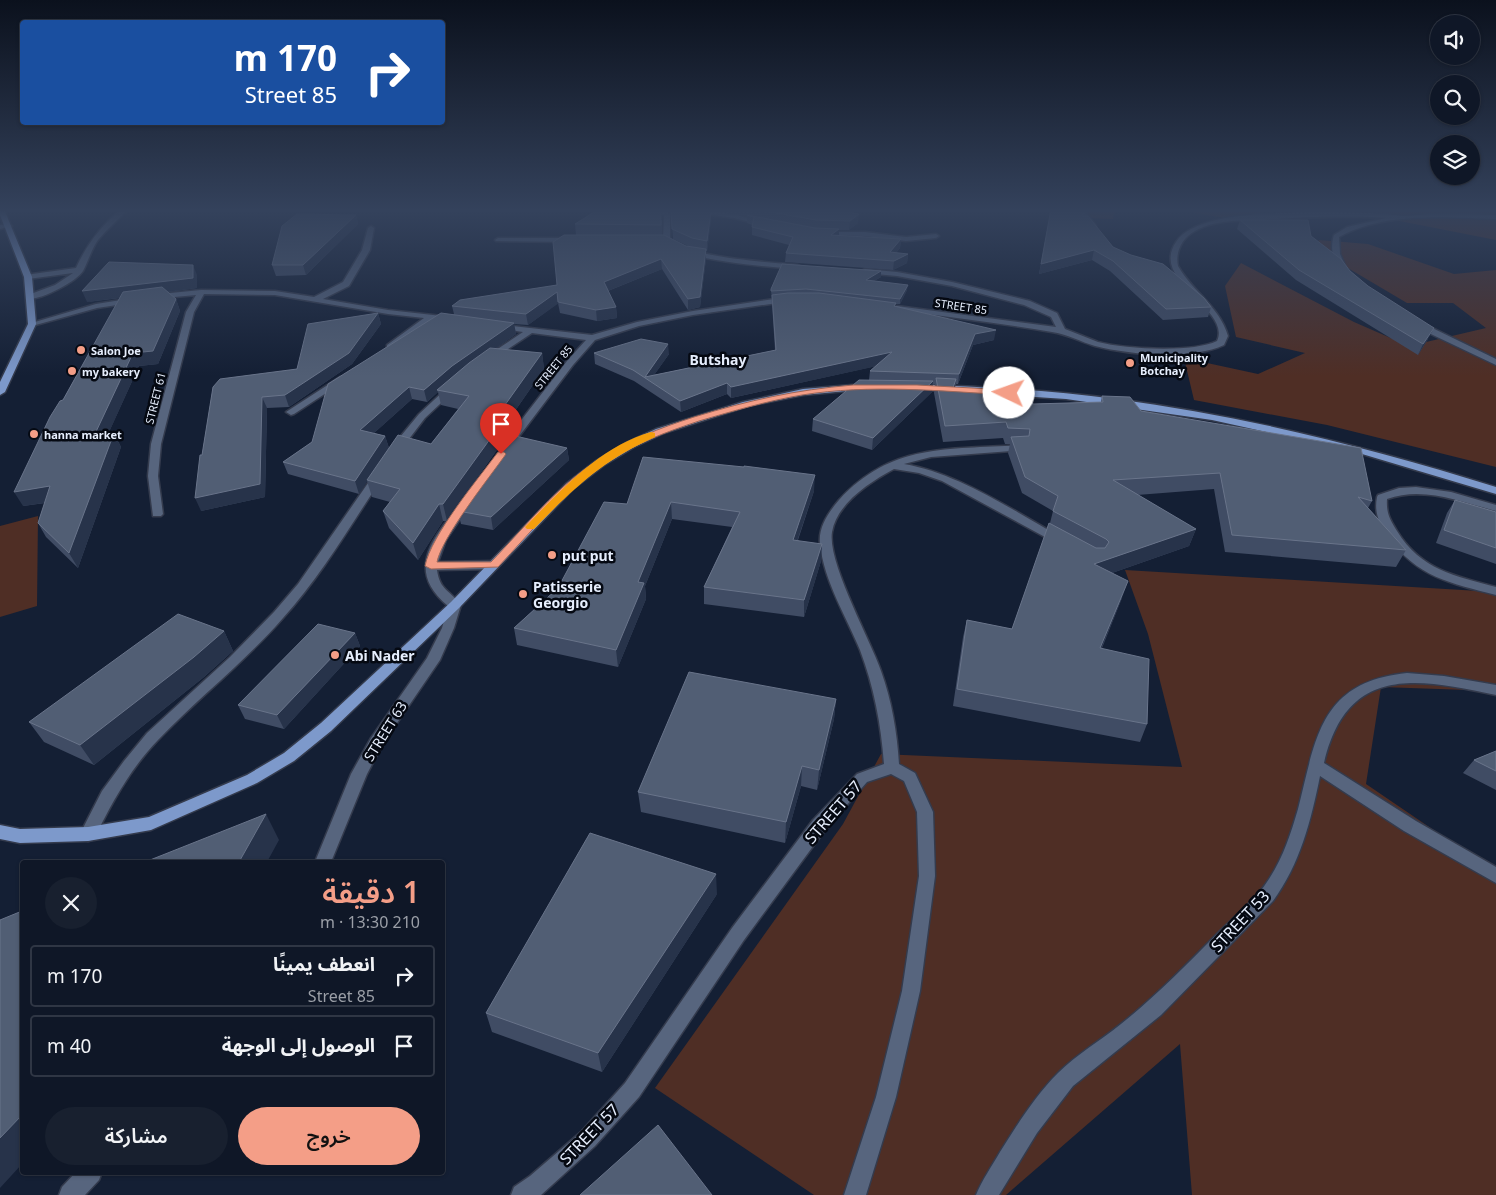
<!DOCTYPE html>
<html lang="ar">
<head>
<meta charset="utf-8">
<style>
	:root { --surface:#0f1727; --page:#18202f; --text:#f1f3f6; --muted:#9b9fa7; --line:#2f3644; --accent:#f49e87 }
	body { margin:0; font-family:"Noto Sans","Noto Sans Arabic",sans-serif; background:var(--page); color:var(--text); direction:rtl; height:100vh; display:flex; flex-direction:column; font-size:19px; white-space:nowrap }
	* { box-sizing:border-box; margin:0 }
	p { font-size:16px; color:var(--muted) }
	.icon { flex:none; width:28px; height:28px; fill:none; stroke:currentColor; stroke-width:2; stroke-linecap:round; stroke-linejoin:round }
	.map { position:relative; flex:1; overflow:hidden; direction:ltr }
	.side { position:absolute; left:20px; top:860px; width:425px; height:315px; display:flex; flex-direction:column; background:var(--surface); border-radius:5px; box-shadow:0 1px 4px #0004,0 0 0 1px var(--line); direction:rtl }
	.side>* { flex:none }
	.banner { position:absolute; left:20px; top:20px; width:425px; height:105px; border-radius:5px; box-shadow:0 1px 4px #0004,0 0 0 1px var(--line); direction:rtl; background:#1a4fa0; color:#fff; overflow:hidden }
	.buttons { position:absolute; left:1430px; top:15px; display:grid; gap:10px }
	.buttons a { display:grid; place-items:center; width:50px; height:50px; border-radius:50%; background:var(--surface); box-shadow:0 1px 4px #0004,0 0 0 1px var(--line); font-size:25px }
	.pin { position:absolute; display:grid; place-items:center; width:42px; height:42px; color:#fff; margin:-51px -21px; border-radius:50% 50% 50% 0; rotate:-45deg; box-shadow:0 0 5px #0007 }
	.pin .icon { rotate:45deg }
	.me { position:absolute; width:55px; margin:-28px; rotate:273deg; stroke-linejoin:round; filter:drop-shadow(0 0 4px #0008) }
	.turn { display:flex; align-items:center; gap:18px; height:105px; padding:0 25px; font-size:22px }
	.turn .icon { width:65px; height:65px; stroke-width:2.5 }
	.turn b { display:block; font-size:35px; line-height:42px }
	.round { display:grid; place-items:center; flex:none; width:52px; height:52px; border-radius:26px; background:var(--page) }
	.headline { display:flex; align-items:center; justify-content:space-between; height:85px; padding:0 25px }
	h1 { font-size:30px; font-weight:600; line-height:38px; color:var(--accent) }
	.primary-button { display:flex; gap:10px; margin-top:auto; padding:10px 25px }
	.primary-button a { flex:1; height:58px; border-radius:30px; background:var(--accent); color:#111; font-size:20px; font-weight:600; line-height:58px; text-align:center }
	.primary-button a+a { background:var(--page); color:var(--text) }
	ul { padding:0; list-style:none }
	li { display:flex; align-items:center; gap:15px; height:62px; margin:0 10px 8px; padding:0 15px; border:2px solid var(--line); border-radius:5px }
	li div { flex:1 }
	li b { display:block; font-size:19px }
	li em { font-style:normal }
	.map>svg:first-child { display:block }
</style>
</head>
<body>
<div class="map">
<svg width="1496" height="1195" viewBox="0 0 1496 1195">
	<rect width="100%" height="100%" fill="#141f34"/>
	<path fill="#4f2e25" d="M1083,209H1115L1113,219L1088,218Z
		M1172,209H1464L1496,212V240L1379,217L1277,210L1231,219Z
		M1319,240L1368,244L1454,274L1496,270V467L1327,425L1194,400L1184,358L1258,374L1305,353L1236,337L1225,286L1241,263L1354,322L1409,346L1486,328L1453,303H1407L1314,248Z
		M38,516L37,606L0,617V526Z
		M1125,570L1496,592V691L1381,687L1366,784L1438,833L1496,883V1195H1192L1180,1044L1006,1195H814L655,1088L843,824L881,754L1182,767L1148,634Z"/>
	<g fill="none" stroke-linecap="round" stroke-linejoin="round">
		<g stroke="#343b4d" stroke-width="3">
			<path id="minor" d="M121,209H128C118,220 107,229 98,240C91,250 88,262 83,271C76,282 41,300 28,299V295L55,285L73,273L28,279H25V275L76,268C87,244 101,226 121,209Z
				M657,209H664L670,215V239C687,258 771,262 798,265L802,267L798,269C773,267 674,261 663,239L664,216Z
				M696,209L734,214L765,223L762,225L734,218L693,212V210Z
				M1076,209H1083L1096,226V228H1092Z
				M1314,212L1370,213L1404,216L1437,214L1496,215V219C1447,217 1383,212 1339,237L1340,254L1347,270L1343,272C1332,266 1330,246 1334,235L1347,227L1386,218C1343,215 1301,217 1259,220C1238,221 1214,220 1195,231C1182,238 1175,252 1178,266C1192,291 1220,307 1228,336L1224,345C1192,360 1130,355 1095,346C1081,342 1067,334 1052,332C1002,323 950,318 900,310L896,308L897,306L1056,327L1051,317L1024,305L952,286L897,276L865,273L861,271L865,269L897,272L952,282L1030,301L1057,313L1065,329C1076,333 1087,338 1098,342C1125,349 1192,353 1217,341C1232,309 1149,282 1176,242C1196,211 1279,214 1314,212Z
				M0,225L9,224L12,226L0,229Z
				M371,226L374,228L370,250L349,286L323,299L388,310L451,317H454V321L433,319L390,350L387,349V345L424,318L388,314L275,295L204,294L194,312L161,444L158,476L163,514L161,516H153L148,476L151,444L186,312L196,295L153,299L149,297L150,295L201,290L275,291L314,297L343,282L362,250L368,228Z
				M823,232H865L906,237L936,234L939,236L936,238L906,241L865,236L821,235V233Z
				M498,238H573L576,240L573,242L496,241L495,240Z
				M788,297H791V301L693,315L639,326L595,340L573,365L508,451H500L499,449L567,361L586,340L532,333L490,361L486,358L487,356L523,332L495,328V324L592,335L637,322L693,311Z
				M134,298L138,300L137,302L97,308L32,326L28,324L96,304Z
				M1414,322H1420L1496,359V365L1414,326Z
				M340,377L345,380L343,382L294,414L291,415L286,412Z
				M452,385L457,388L455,390L425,418L399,452H391V448L419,414L449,386Z
				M1021,445L1025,446V450L931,457L904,464C958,473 1016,512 1064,539L1066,541L1064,543H1056L942,481L919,473L894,469C870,482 837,503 832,532C827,562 870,639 881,671C892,702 897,732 899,764L915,773L933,812L935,876L920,991L896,1097L866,1195H844L876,1097L902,991L919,876L917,812L904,781L891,774L867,782L825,830L744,940L639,1097L595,1146L541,1195H511L514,1187L530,1176L581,1132L625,1083L732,928L813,820L857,774L884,764C881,724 874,687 860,650C846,616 824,581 820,544C818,527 829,512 839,500C892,442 950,450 1021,445Z
				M379,472L384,475C352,523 322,575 283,618C245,662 198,698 158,740C130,769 111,804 94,839L88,841L82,839L80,834L102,791L124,761L147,733L230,657L274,612L298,584L375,473Z
				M1416,487L1451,492L1496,505V511C1460,502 1424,486 1387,499C1386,513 1390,520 1397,531C1421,570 1455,576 1496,587V595C1450,583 1416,577 1388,536C1379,523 1374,513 1377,497L1378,495L1399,488Z
				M468,497L473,500L446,540L438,562L494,561L500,565L494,569L437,570C440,591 450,590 461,605L454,628L440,660L382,745L367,774L331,862H315L351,774L371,738L427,658L442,628L448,606C402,568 437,535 464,498Z
				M1407,673L1444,676L1496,685V695C1417,678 1347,664 1324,763L1416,821L1496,867V883L1404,831L1320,776C1311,821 1300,864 1273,901L1161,1015L1073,1086L1037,1133L999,1195H976C982,1180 992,1166 1000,1152C1017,1125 1035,1096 1058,1073C1077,1054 1100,1041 1121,1024C1155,997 1186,965 1217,934C1235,916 1256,900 1269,879C1283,858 1291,833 1298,809C1316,739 1319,682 1407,673Z
				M76,1172H102L99,1180L85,1195H59L62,1187Z"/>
		</g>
		<g stroke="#343b4d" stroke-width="3">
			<path id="major" d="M0,209H4L32,277L36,324L5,392L0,395V382L28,324L24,277L0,215Z
				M865,384L868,385V389L803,395L748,406L664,433L634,447L604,465L574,488L459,608L331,731L294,761L257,783L151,830L88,841L20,843L0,839V825L20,829L88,827L149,817L247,775L284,753L321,723L451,602L566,484L596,461L626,443L656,429L743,402L803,389Z
				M915,384C982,387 1049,390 1116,399C1245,416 1372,448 1496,487V494L1352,451L1212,420L1066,399L912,389V385Z"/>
		</g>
		<use href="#minor" fill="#57657e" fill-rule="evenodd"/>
		<use href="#major" fill="#7d99cb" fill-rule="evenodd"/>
	</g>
	<path fill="#404c64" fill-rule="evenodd" d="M706,209H849L846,212L858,223L849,230H839V235L901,239L900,248L896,253L908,254L907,263L893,270L785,262L786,253L789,245L752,235V225L747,223V217Z
		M1051,209L1083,216L1113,247L1211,307L1208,317L1163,320L1110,271L1092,260L1039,274Z
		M671,211H711V220L707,251H706V259L700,307L688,310L662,269L608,291L616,307L617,318L597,321L560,313L558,303L528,325L514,324L516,334L495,349L542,353L544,369L499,434L501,444L447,521H443L418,560L389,528L383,511L390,502L372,497L367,481L359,494L288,474L283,462L312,442L454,314L452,306L557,285L576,235L575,224L662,220V235L686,246H688L673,239ZM438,392L441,405L458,409L431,444L389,448L385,436L374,433L412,399L427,402Z
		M356,215L358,224L306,275L276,276L272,265Z
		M1240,220L1311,236L1428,339L1418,355L1296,280L1237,229Z
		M881,271V277L874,281L907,290L900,304H896L895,306L994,340L973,345L958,384H956L954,391L1033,404L1101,402L1102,396L1141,411L1372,501L1368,508L1406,550L1396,567L1225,552L1214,489L1137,495L1196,529L1189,546L1112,573L1122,598L1102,648L1147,724L1140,742L953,706L963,637L967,620L1012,629L1050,523L1053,511L1022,493L1008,453L1010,444H1005L1003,438L943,442L934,393L935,384H933L932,392L872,450L812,431L813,419L869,380L870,371L876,366L731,398L727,394L681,412L634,381L595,364L594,353L669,354L654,375L775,350L771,289Z
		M197,275V288L168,292L176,299L180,311L158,364L139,366L108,434L114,433L121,447L78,568L46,537L38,523L45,503L23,506L63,400L120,298L87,302Z
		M378,313L381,324L352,364L289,407L267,408L265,497L201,511L202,455L213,387L297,369Z
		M567,448L569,460L493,530L461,524L458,511Z
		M814,491L798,540L821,561L804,617L704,604V587L732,527L672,519L645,586L646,599L618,667L517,645L514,628L558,588L627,504Z
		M1455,500L1496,512V564L1436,543L1447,513Z
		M224,631L233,651L204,677L94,765L44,742L29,722Z
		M355,633L360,646L284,729L245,719L238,705Z
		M836,699L834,719L817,790L801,786L785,843L641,812L638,792Z
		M1496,751V790L1463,773L1474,760Z
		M717,894L602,1072L492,1032L486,1013Z"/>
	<path fill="#27334a" d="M838,209H849L836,219V210Z
		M711,211V220L707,251V241Z
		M859,214L858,223L849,230L850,221Z
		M356,215L358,224L306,275L303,265Z
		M839,229V237L831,235Z
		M901,239L900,248L889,261L890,252Z
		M706,249V259L700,307L688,310V299Z
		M1094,250L1092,260L1039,274L1041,264Z
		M908,254L907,263L893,270L894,261Z
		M661,259L662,269L605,292L604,282Z
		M193,265L197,275V288L87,302L82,291Z
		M881,271V277L866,285V280Z
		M908,285L907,290L900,304V299Z
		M557,292L559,303L528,325L526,314Z
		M176,299L180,311L158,364L139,366L101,450L94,436L133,353Z
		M616,307L617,318L597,321L596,310Z
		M378,313L381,324L352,364L289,407L285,395Z
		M514,323L516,334L437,390L438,392L427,402L424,390L452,366Z
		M1434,328L1428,339L1418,355L1423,344Z
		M996,330L994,340L973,345L958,384L959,374L975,334Z
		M668,344L669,354L650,381L645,377Z
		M892,352L891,363L731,398V387Z
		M542,353L544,369L499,434L501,444L447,521L443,504L490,426Z
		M956,379L954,394L952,391Z
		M933,381L932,392L872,450L873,438Z
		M727,383V394L681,412L680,401Z
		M409,387L412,399L364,442L360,430Z
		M262,397L267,408L265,497L201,511L195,498Z
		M114,433L121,447L78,568L69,553Z
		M385,436L389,448L359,494L355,481Z
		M567,448L569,460L493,530L491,517Z
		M815,475L814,491L792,556L793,540Z
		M50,486L58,501L23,506L14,492Z
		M671,502L672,519L645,586L646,599L618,667L616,650L638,582Z
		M439,504L443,521L418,560L413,543Z
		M1196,529L1189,546L1089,581L1094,564Z
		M822,544L821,561L804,617V600Z
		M1128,581L1122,598L1094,666L1100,648Z
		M224,631L233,651L204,677L94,765L80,745Z
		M355,633L360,646L284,729L277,715Z
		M836,699L834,719L817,790L819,770Z
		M802,766L801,786L785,843L786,822Z
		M266,814L279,840L267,862H239Z
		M716,874L717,894L602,1072L598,1053Z
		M22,1115V1164L0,1188V1138Z"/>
	<path fill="#515e74" stroke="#69748a" d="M599,209H661V225L575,224Z
		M754,209H838L836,210L859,214L850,221L816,220Z
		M1051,209H1080L1083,216H1088L1113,247L1131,255L1163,264L1204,298L1211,307L1166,309L1113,261L1094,250L1041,264Z
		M671,211H711L707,241L692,238L672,229Z
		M297,214L356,215L303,265H272L282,226Z
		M747,215L815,228L839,229L831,235L901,239L890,252L908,254L894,261L786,253L793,237L752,227L754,217Z
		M1240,220H1308L1311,236L1341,259L1350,271L1368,286L1434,328L1423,344L1299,270Z
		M564,235H664L686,246L706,249L700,297L688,299L661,259L604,282L616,307L596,310L558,302L557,292L526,314L452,306L460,300L557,285L553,242Z
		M109,262L193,265V278L82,291Z
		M782,264L881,271L866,280L908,285L900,299L806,289L771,291V289Z
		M162,287L176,299L153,351L133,353L94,436L114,433L69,553L38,523L50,486L14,492L50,417L60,401L63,400L123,292Z
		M788,293H819L896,303L894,306L996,330L975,334L959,374L870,371L892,352L731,387L727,383L680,401L633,370L594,353L641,339L668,344L645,377L776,350L772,295Z
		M378,313L349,353L285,395L262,397L260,484L195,498L200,455H202L213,387L220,379L297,369L308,324Z
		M441,313L514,323L452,366L424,390L409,387L360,430L385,436L355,481L283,462L312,442L328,384Z
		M490,348L542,353L490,426L498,428L443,504H439L413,543L383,511L400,489L367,480L398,435L431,444L469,396L437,390L469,363Z
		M936,378L956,379L952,391L1028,394L1033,404L1103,402L1102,396L1130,397L1141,411L1361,448L1372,501L1358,497L1406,550L1232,535L1220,473L1113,480L1196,529L1094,564L1128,581L1100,648L1149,659L1147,724L957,689L967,620L1012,629L1049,523L1096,548H1105L1109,542L1106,539L1053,511L1058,496L1025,477L1011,437L1029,436L1030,429L1008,428L1006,422L945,426Z
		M859,380L933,381L873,438L813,419Z
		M511,435L567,448L491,517L458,511Z
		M643,457L744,467V466L815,475L793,540L822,544L804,600L704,587L740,512L671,502L638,582L644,583L616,650L514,628L558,588L604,502L627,504Z
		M1455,500L1496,512V548L1444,530Z
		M178,614L224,631L194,657L80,745L29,722Z
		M318,624L355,633L277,715L238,705Z
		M689,672L836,699L819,770L802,766L786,822L638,792Z
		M1496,751V771L1474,760Z
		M266,814L239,862H145Z
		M590,833L716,874L598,1053L486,1013Z
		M22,911V1115L0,1138V920Z
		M658,1125L712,1195H580Z"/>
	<linearGradient id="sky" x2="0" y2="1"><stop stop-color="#0b111d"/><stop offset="0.56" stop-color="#34425c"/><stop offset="1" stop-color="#34425c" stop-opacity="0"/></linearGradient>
	<rect width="1496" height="376" fill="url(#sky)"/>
	<path fill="#f49e87" stroke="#9f6758" d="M853,385H917L1009,390L1013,393L1009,395C940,391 870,384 802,395C767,401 733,411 699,421C666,432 633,444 603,465C563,492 531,532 498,567L431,569L425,566C431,535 478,479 498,452H504L506,454C489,478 442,537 437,562H491C525,527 557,486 598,460C628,440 660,428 694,417C750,400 795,390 853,385Z"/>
	<path fill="#f59e0b" d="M651,432L655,433V437C603,460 573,489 534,529H527L525,527L527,525C562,489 601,446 651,432Z"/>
	<g fill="#f49e87" stroke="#050912" stroke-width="2">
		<circle cx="81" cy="350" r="5"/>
		<circle cx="1130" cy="363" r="5"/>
		<circle cx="72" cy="371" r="5"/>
		<circle cx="34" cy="434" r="5"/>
		<circle cx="552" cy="555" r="5"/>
		<circle cx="523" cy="594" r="5"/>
		<circle cx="335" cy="655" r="5"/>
	</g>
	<g text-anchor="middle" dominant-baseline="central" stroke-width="5" stroke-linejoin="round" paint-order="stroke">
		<g font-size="11" fill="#e6eefd" stroke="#050912">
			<text transform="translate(961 306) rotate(8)">STREET 85</text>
			<text transform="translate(553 367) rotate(-51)">STREET 85</text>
			<text transform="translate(155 398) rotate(-76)">STREET 61</text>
		</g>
		<g font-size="11" font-weight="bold" fill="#e6eefd" stroke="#050912" text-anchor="start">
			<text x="91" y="350">Salon Joe</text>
			<text x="1140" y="357">Municipality<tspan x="1140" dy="13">Botchay</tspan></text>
			<text x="82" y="371">my bakery</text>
			<text x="44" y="434">hanna market</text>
		</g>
		<g font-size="14" font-weight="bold" fill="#e6eefd" stroke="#050912">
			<text x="718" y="359">Butshay</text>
		</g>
		<g font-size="14" font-weight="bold" fill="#e6eefd" stroke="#050912" text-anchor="start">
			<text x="562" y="555">put put</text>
			<text x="533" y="586">Patisserie<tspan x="533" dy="16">Georgio</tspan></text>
			<text x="345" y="655">Abi Nader</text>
		</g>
		<g font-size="14" fill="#e6eefd" stroke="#050912">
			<text transform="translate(385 731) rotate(-58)">STREET 63</text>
		</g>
		<g font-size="16" fill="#e6eefd" stroke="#050912">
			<text transform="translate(833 812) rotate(-49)">STREET 57</text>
			<text transform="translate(1240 921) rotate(-47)">STREET 53</text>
			<text transform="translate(589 1134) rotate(-46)">STREET 57</text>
		</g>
	</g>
</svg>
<div class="buttons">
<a><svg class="icon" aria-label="sound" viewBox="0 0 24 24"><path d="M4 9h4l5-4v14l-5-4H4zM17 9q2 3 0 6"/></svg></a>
<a><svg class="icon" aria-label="search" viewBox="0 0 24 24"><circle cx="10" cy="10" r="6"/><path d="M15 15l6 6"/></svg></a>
<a><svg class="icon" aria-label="layers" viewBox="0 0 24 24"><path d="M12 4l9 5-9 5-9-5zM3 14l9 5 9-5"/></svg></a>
</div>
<div class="pin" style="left:501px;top:454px;background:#d93025"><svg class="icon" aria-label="arrive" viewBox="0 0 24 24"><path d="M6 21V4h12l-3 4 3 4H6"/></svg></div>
<svg class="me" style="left:1009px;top:393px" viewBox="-20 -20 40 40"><circle r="19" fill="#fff"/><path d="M0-13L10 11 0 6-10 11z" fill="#f49e87"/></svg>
<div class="banner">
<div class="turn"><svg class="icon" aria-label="right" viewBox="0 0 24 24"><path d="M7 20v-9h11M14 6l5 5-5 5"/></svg><div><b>170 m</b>Street 85</div></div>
</div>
<section class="side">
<div class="headline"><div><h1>1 دقيقة</h1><p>210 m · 13:30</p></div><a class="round"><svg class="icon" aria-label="close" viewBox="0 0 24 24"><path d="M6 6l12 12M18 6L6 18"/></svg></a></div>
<ul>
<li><svg class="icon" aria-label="right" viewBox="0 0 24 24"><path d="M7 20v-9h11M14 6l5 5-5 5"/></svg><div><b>انعطف يمينًا</b><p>Street 85</p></div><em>170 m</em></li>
<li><svg class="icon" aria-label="arrive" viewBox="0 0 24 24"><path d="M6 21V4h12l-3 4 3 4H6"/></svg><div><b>الوصول إلى الوجهة</b></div><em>40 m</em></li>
</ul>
<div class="primary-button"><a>خروج</a><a>مشاركة</a></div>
</section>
</div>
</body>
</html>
